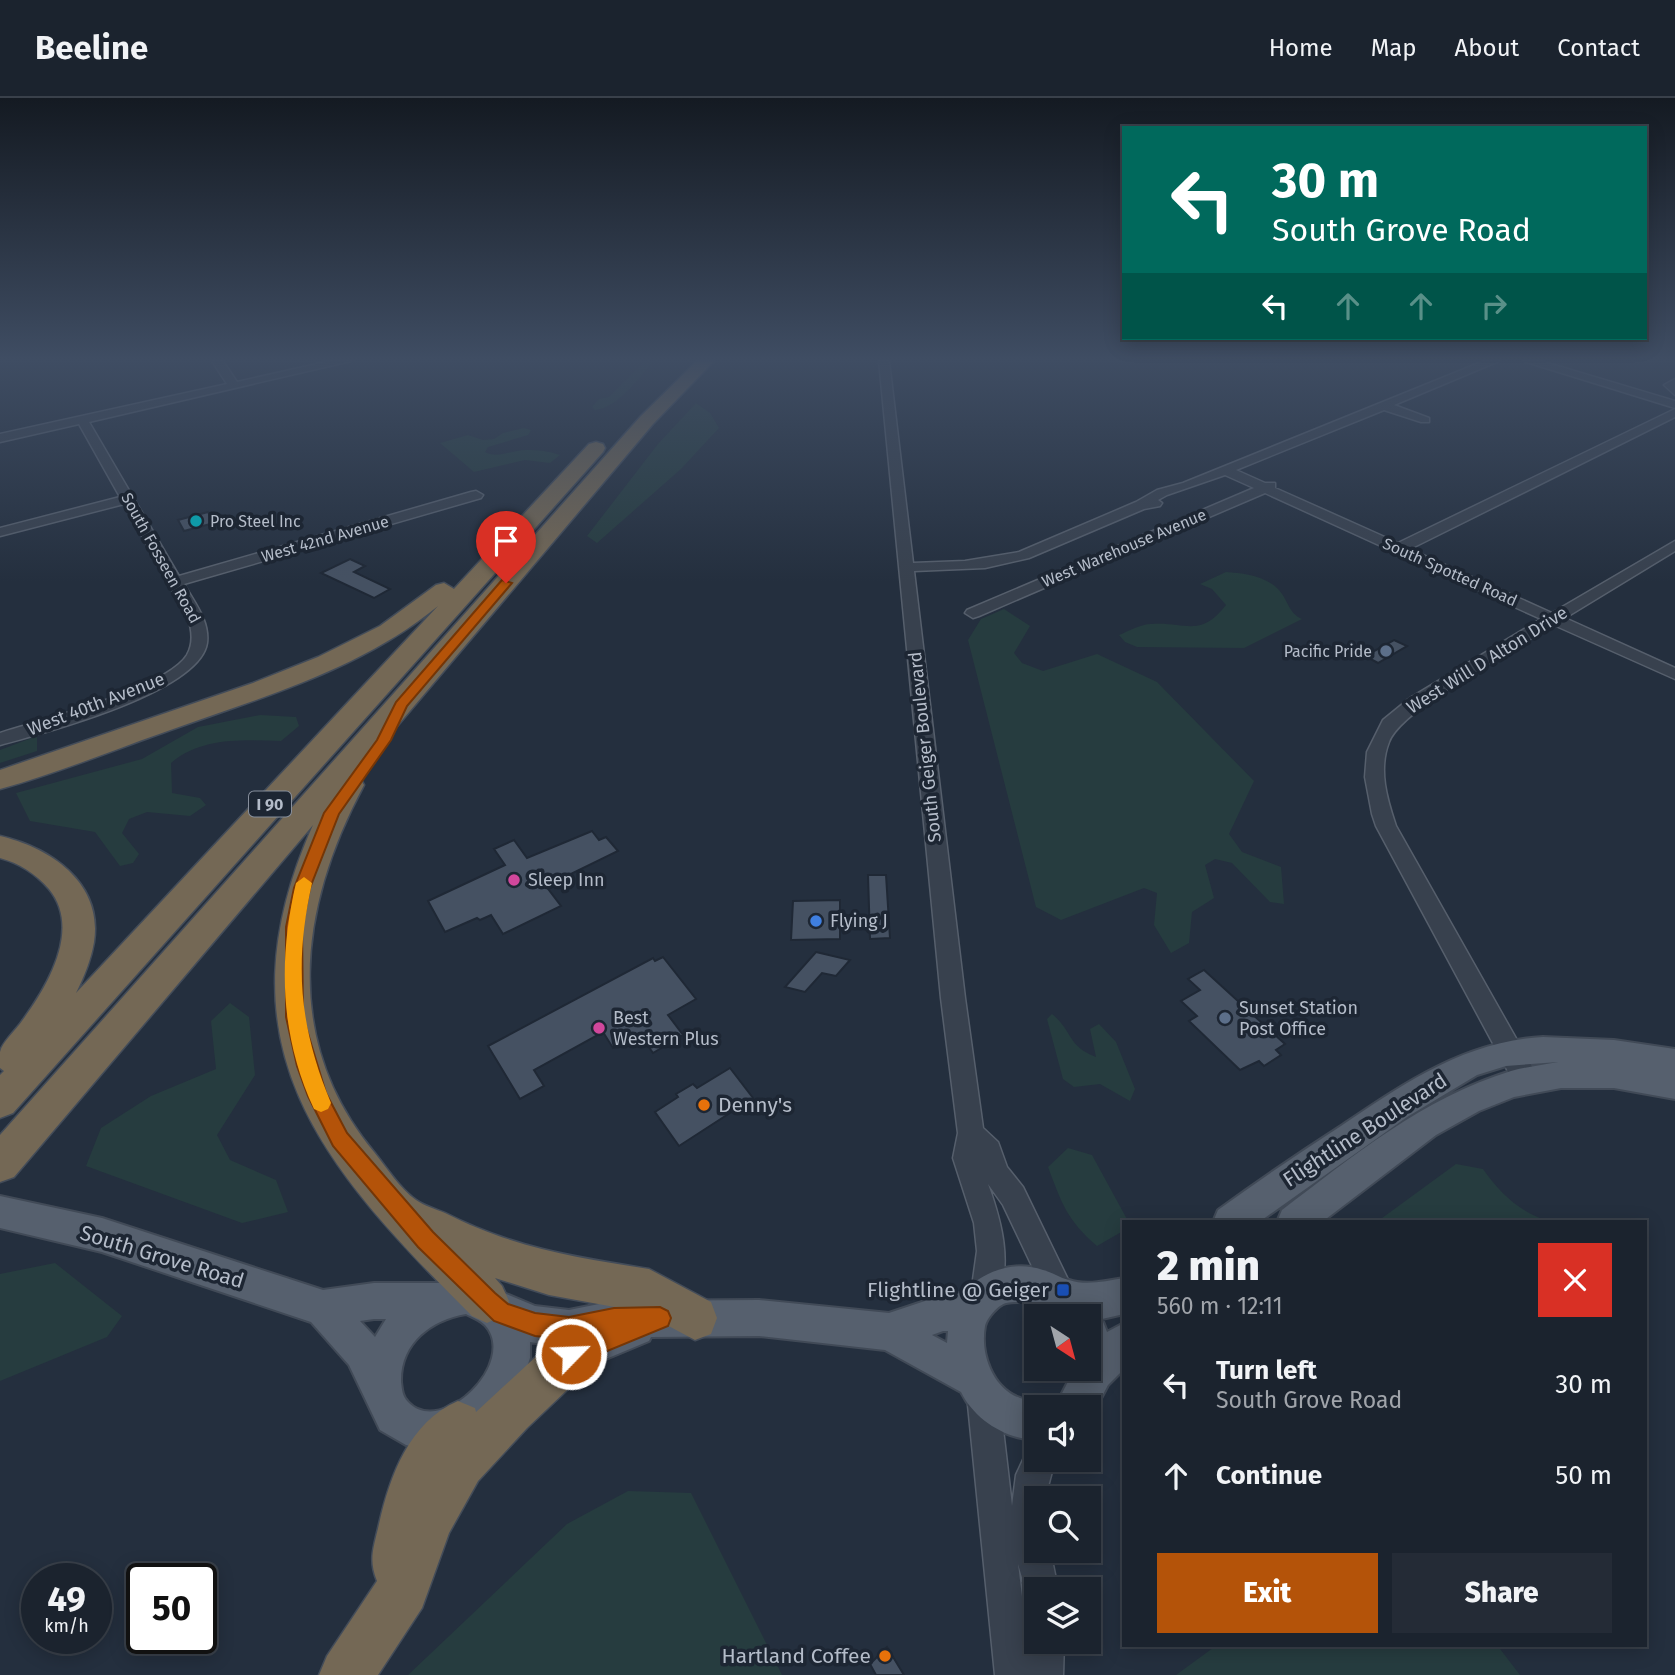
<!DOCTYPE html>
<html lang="en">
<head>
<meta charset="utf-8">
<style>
	:root { --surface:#1b232e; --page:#242b36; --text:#f1f3f6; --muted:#a0a4aa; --line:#39404a; --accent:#b45309 }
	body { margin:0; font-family:"Fira Sans",sans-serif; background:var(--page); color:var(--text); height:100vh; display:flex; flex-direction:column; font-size:26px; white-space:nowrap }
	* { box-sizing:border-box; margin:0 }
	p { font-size:23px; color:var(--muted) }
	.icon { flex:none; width:38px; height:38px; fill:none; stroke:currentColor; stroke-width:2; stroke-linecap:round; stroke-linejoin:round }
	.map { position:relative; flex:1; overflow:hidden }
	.details { position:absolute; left:1122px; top:1122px; width:525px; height:427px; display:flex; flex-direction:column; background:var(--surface); border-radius:0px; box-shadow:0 4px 18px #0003,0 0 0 2px var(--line) }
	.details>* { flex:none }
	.hud { position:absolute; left:1122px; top:28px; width:525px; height:214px; border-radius:0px; box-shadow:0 4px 18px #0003,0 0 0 2px var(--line); background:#00695c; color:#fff; overflow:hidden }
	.needle { width:46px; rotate:144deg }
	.tools { position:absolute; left:1024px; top:1206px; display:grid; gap:14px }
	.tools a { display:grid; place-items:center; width:77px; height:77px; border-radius:0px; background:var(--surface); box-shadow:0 4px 18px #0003,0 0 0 2px var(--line); font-size:35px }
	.speed { position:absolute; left:21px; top:1465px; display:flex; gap:14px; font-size:35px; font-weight:700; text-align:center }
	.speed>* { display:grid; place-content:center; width:91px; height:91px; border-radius:50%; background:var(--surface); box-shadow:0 4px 18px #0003,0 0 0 2px var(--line); line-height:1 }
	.speed small { font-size:18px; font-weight:400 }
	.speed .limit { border:4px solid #111; border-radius:10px; background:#fff; color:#111 }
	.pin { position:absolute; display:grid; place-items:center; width:60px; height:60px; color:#fff; margin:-72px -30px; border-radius:50% 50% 50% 0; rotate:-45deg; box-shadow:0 0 7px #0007 }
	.pin .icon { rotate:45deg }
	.me { position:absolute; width:77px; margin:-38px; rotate:66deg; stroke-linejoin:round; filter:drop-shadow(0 0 5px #0008) }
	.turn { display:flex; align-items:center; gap:24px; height:147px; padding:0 35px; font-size:32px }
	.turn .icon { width:91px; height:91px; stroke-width:2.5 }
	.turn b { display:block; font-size:49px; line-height:60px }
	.lanes { display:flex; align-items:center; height:66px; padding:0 35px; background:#0003; justify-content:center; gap:35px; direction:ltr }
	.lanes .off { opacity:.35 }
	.round { display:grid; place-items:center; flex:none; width:74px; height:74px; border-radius:0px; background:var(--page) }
	.overview { display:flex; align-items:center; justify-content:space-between; height:119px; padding:0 35px }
	h1 { font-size:42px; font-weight:800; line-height:52px }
	.primary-button { display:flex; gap:14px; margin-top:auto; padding:14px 35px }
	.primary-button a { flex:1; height:80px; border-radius:0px; background:var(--accent); color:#fff; font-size:28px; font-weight:800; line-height:80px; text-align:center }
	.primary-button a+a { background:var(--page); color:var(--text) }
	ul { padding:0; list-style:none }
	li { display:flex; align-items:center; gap:21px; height:91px; padding:0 35px }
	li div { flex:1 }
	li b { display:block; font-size:26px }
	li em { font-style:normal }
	header { display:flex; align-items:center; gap:42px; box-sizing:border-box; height:98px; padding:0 35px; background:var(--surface); border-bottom:2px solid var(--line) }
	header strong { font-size:33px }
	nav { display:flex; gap:38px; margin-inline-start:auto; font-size:24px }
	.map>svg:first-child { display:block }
</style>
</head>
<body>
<header>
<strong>Beeline</strong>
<nav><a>Home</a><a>Map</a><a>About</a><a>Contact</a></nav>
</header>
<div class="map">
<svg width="1675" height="1577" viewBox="0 0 1675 1577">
	<rect width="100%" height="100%" fill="#242f3e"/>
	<path fill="#263c3f" d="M645,263H654C639,279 618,310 595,312L592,309L599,301L609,299Z
		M696,305L710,315L719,330L681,371L597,445L587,438L658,346Z
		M524,330L531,332L528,337L488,349L485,354C497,361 513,352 526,352C538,352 549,353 560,357L550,365L525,362L474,374L440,345L468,337L483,342L494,341L503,335Z
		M1226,474C1243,475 1265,478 1278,491C1288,501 1288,515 1302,521L1244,550L1137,549L1125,544L1119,537C1129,533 1141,526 1151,526C1185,523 1200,541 1226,507L1212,491L1200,486Z
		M1004,511L1030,528L1014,555L1022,565L1043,573L1097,556L1157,584L1254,683L1229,736L1242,754L1281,769L1284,806L1270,804L1232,765L1215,761L1205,767L1214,800L1192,814L1189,845L1171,855L1154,827L1157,795L1144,790L1061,822L1036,809L968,542L981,521Z
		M260,617L296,619L299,628L281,643C242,642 202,639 171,665L172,695L200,700L206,707L190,718L147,714L129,721L122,735L139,756L133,765L120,768L95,734L30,723L16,695L142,661L198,629Z
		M37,638V653L0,665V652Z
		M230,905L249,919L255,977L217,1037L230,1062L276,1082L288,1114L242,1125L86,1068L101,1030L151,998L216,971L211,923Z
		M1052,916C1073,933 1067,948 1096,959L1090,931L1099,926L1116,944L1135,991L1130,1003L1100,986L1074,989L1063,981L1047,921Z
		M1068,1050L1092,1057L1128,1123L1124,1124L1123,1133L1097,1148C1067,1122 1062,1106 1048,1069Z
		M1456,1066L1483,1071C1500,1095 1518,1113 1548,1123H1378Z
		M55,1165L122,1218L107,1239L0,1283V1176Z
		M628,1393L691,1395L782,1577H408L567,1426Z
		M1217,1547H1497L1520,1577H1176Z"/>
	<path fill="#455162" stroke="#1f2835" stroke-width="2" d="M208,414L214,425L184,433L178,422Z
		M350,461L365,468L354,474L390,491L374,500L321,475Z
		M1394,542L1407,548L1378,565L1365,558Z
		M592,733L599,742L606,739L618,753L546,788L561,808L503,836L491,817L480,822L477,820L445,834L428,803L505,767L494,751L514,742L527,760Z
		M868,777H886L890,840L870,841Z
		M840,802V841L791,842L793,803Z
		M816,854L850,862L836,878L822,875L805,894L785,889Z
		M663,859L696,901L668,917L683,937L653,955L639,935L613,950L603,934L534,972L544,988L520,1001L488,948L653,860L655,863Z
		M1204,872L1285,946L1276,952L1281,957L1264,968L1259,963L1240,972L1189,923L1197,918L1181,903L1200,892L1188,881Z
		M730,970L753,1000L679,1048L655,1014L678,999L676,996L693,986L697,990Z
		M887,1549L904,1577H876L870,1566Z"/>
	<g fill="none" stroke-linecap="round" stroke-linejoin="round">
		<g stroke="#565f6c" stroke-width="3">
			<path id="minor" d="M212,263H223L237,284L330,263H351L89,324L179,478L471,394L476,393L483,397L481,400L184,486C194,504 210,523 207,545C200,594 44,635 0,647V635C40,622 166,591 187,557C194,545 192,532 188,520L124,406L0,438V430L120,399L79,326L0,344V336L227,286Z
				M879,263H889L913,465L965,463L1019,454L1136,404L1157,392L1183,385L1484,263H1499L1394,307L1429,320V324H1421L1384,312L1236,372L1265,385H1275V390L1398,445L1675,311V319L1410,451L1552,515L1675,443V453L1565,520L1675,570V581L1554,527C1518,549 1402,610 1389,644C1378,672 1387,701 1396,728L1535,974L1538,982L1535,990L1526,993L1517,990L1376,728L1372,716L1365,679L1367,654L1383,622L1410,600L1541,521L1265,395L979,518L973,520L965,515L967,512L1254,390L1225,377L1167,397L1158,402L1162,405L1160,408L1144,411L1029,460L985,470L914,473L965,900L983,1030L998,1044L1007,1069L1023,1089L1076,1198L1071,1208L1061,1213L1051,1208L1003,1107L988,1086C1002,1125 1013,1166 996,1206L986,1211L976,1206L971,1196L977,1153L974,1125L953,1060L958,1035L941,900Z
				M1523,263H1541L1675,303V310Z
				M1675,281V297L1664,287Z
				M983,1281L994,1286L999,1297L1012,1408L1016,1377L1028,1351L1036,1347V1362H1055L1045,1400H1036V1452H1050L1058,1491H1036V1506L1029,1503L1018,1466L1028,1548L1036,1530V1544H1064L1063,1577H995L967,1297L972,1286Z"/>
		</g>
		<g stroke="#414a57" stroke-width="4">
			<path id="major" d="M1543,939L1614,942L1675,951V1001L1614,990H1561L1514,999L1479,1013L1436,1037L1322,1124H1277L1282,1112C1353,1058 1423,1000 1511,973C1526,969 1542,967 1558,964L1506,968L1477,977L1407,1019L1259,1124H1213L1218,1112C1258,1083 1299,1055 1341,1028C1403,986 1465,943 1543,939Z
				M0,1098L102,1120L323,1192L374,1185H444L468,1180L535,1208L569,1212L614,1203L759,1202L889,1215L943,1197L962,1195C983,1173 1014,1162 1043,1172C1052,1174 1060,1180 1069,1182C1086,1188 1106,1183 1124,1180V1216L1102,1221L1107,1234L1124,1225V1271L1108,1287L1089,1323L1088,1309H1055L1075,1270H1088V1218C1080,1218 1064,1221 1056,1218C1052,1216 1048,1210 1043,1208C1034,1204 1016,1203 1006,1205C998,1207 987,1220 985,1228C980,1255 992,1290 1020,1300C1030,1304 1040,1303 1050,1309H1036V1342C1005,1341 974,1321 961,1294L885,1252L759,1238L651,1239L649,1243L558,1281L545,1275L539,1262L545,1249L548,1247L530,1244V1260L521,1287L515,1300L497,1323L474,1340L433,1353L406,1347L380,1332L349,1267L311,1224L102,1154L0,1130ZM466,1216C472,1219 480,1222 485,1227C519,1264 442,1340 408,1304C402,1298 402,1291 401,1284C400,1245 431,1222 466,1216ZM374,1221H386L375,1239L360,1223ZM943,1233H948L947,1245L932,1237Z"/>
		</g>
		<g stroke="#434c59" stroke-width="3">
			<path id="highway" d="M697,263H714L653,326L354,679L360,680L364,687C299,808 281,942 374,1054C387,1070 400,1091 416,1102C424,1108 436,1111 445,1115C514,1150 574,1159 649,1171L711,1204L717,1220L711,1236L695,1242L642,1214L549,1197L495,1180L502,1188L509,1203L502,1218L487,1225L472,1218C321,1067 215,948 313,727L14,1079L0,1084V1037L641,318Z
				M596,344L603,346L605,350L603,354L13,1015L0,1020V977L4,973L0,970C0,965 0,959 0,954C2,944 16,932 22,923C47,889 82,831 49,791C36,776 19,765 0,760V738C51,750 103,785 94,844C91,862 84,879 76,895L438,508C359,573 256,601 162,635C108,654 55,676 0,691V672L253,585L318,559L380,528L436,487L444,485L454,491L589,346Z
				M571,1234L587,1241L594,1257L587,1273L527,1330L478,1383L449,1435L422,1510L378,1577H319L327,1558L377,1483C368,1461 374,1449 379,1426C390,1378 409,1324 458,1303L475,1310L476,1314L555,1241Z"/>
		</g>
		<use href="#minor" fill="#38414e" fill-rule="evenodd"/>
		<use href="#major" fill="#56606e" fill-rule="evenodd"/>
		<use href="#highway" fill="#746855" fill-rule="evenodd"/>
	</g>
	<linearGradient id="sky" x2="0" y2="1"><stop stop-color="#141a22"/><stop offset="0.54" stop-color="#3f4d63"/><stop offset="1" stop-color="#3f4d63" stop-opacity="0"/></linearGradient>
	<rect width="1675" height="484" fill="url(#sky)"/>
	<path fill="#b45309" stroke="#753606" stroke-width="2" d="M502,482L512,485L407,608L391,642L339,716L310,790L302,829L303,919L326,995L347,1035L433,1134L495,1195L508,1206L535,1215L569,1219L614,1210L660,1209L668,1213L671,1220L668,1228L571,1268L563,1265L559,1256L563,1248L588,1238L569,1242L535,1238L494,1223L418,1149L333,1048L308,998L297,968L286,919V829L294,790L324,715L377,642L396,604Z"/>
	<path fill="#f59e0b" d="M304,779L312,785C294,866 299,928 331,1005L328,1011L321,1014L314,1011C280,938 278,862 296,785Z"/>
	<circle fill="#0f9aa8" stroke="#1d2633" stroke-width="2.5" cx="196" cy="423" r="7"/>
	<g fill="#5c6f8a" stroke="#1d2633" stroke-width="2.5">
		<circle cx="1386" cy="553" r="7"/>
		<circle cx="1225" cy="920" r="7"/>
	</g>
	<g fill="#d1479c" stroke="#1d2633" stroke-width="2.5">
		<circle cx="514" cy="782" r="7"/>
		<circle cx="599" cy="930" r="7"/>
	</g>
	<circle fill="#3f7fe0" stroke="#1d2633" stroke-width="2.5" cx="816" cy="823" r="7"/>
	<g fill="#e8710a" stroke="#1d2633" stroke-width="2.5">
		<circle cx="704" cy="1007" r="7"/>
		<circle cx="885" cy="1558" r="7"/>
	</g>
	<rect fill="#1a4fb4" stroke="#1d2633" stroke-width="2.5" x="1056" y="1185" width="14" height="14" rx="3.5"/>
	<g text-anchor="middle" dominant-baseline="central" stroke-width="7" stroke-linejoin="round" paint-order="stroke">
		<g font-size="16" fill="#b4bcc9" stroke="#1d2633" text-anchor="start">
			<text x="210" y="423">Pro Steel Inc</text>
			<text x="1372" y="553" text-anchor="end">Pacific Pride</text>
		</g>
		<g font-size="16" fill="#b4bcc9" stroke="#1d2633">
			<text transform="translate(325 441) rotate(-16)">West 42nd Avenue</text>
			<text transform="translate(1124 450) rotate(-23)">West Warehouse Avenue</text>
			<text transform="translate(161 460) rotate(61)">South Fosseen Road</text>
			<text transform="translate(1450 474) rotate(24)">South Spotted Road</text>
		</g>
		<rect fill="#1d2633" stroke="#878f9c" stroke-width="2" x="249" y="693.5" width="42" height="25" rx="5"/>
		<g font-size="16" font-weight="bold" fill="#b4bcc9">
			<text x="270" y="706">I 90</text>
		</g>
		<g font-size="18" fill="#b4bcc9" stroke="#1d2633">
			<text transform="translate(1487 562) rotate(-32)">West Will D Alton Drive</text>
			<text transform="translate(96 606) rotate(-21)">West 40th Avenue</text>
			<text transform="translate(925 649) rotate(-96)">South Geiger Boulevard</text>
		</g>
		<g font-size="18" fill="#b4bcc9" stroke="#1d2633" text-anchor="start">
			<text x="528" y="782">Sleep Inn</text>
			<text x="830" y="823">Flying J</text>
			<text x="1239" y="910">Sunset Station<tspan x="1239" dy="21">Post Office</tspan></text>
			<text x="613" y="920">Best<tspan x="613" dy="21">Western Plus</tspan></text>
		</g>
		<g font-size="21" fill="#b4bcc9" stroke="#1d2633" text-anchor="end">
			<text x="718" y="1007" text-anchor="start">Denny's</text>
			<text x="1049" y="1192">Flightline @ Geiger</text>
			<text x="871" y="1558">Hartland Coffee</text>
		</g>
		<g font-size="21" fill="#b4bcc9" stroke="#1d2633">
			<text transform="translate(1365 1032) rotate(-33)">Flightline Boulevard</text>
			<text transform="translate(162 1159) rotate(17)">South Grove Road</text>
		</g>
	</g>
</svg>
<div class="tools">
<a><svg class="needle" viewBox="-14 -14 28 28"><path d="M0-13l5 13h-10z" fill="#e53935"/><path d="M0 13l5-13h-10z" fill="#a0a4aa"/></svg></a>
<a><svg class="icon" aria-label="sound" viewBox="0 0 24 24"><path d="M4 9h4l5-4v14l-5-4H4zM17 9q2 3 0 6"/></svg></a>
<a><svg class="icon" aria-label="search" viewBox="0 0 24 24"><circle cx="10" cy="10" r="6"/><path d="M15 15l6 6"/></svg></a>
<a><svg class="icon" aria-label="layers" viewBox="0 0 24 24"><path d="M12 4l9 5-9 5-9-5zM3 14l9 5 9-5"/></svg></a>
</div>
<div class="speed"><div>49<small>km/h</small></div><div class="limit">50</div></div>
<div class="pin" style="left:506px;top:485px;background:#d93025"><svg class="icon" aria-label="arrive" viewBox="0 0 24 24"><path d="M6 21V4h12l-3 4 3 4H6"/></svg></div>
<svg class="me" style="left:571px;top:1256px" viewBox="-20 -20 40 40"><circle r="17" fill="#b45309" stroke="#fff" stroke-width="3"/><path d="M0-11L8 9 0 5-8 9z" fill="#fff"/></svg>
<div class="hud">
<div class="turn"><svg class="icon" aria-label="left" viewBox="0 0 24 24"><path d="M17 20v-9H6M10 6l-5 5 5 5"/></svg><div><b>30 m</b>South Grove Road</div></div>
<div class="lanes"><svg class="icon" aria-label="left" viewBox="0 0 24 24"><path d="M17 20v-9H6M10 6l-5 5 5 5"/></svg><svg class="icon off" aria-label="ahead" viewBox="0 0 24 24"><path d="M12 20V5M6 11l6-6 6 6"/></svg><svg class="icon off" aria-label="ahead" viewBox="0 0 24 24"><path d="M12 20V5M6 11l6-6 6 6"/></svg><svg class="icon off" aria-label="right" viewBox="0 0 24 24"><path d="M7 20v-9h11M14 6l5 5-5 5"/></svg></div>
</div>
<section class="details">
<div class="overview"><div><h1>2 min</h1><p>560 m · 12:11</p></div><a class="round" style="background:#d93025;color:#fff"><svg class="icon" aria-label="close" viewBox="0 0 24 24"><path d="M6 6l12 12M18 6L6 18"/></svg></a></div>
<ul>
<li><svg class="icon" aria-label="left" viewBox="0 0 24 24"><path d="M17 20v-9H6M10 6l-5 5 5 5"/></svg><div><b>Turn left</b><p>South Grove Road</p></div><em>30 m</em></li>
<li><svg class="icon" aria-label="ahead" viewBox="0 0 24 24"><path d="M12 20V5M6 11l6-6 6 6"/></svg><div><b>Continue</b></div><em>50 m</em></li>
</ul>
<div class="primary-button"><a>Exit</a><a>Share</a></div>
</section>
</div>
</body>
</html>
